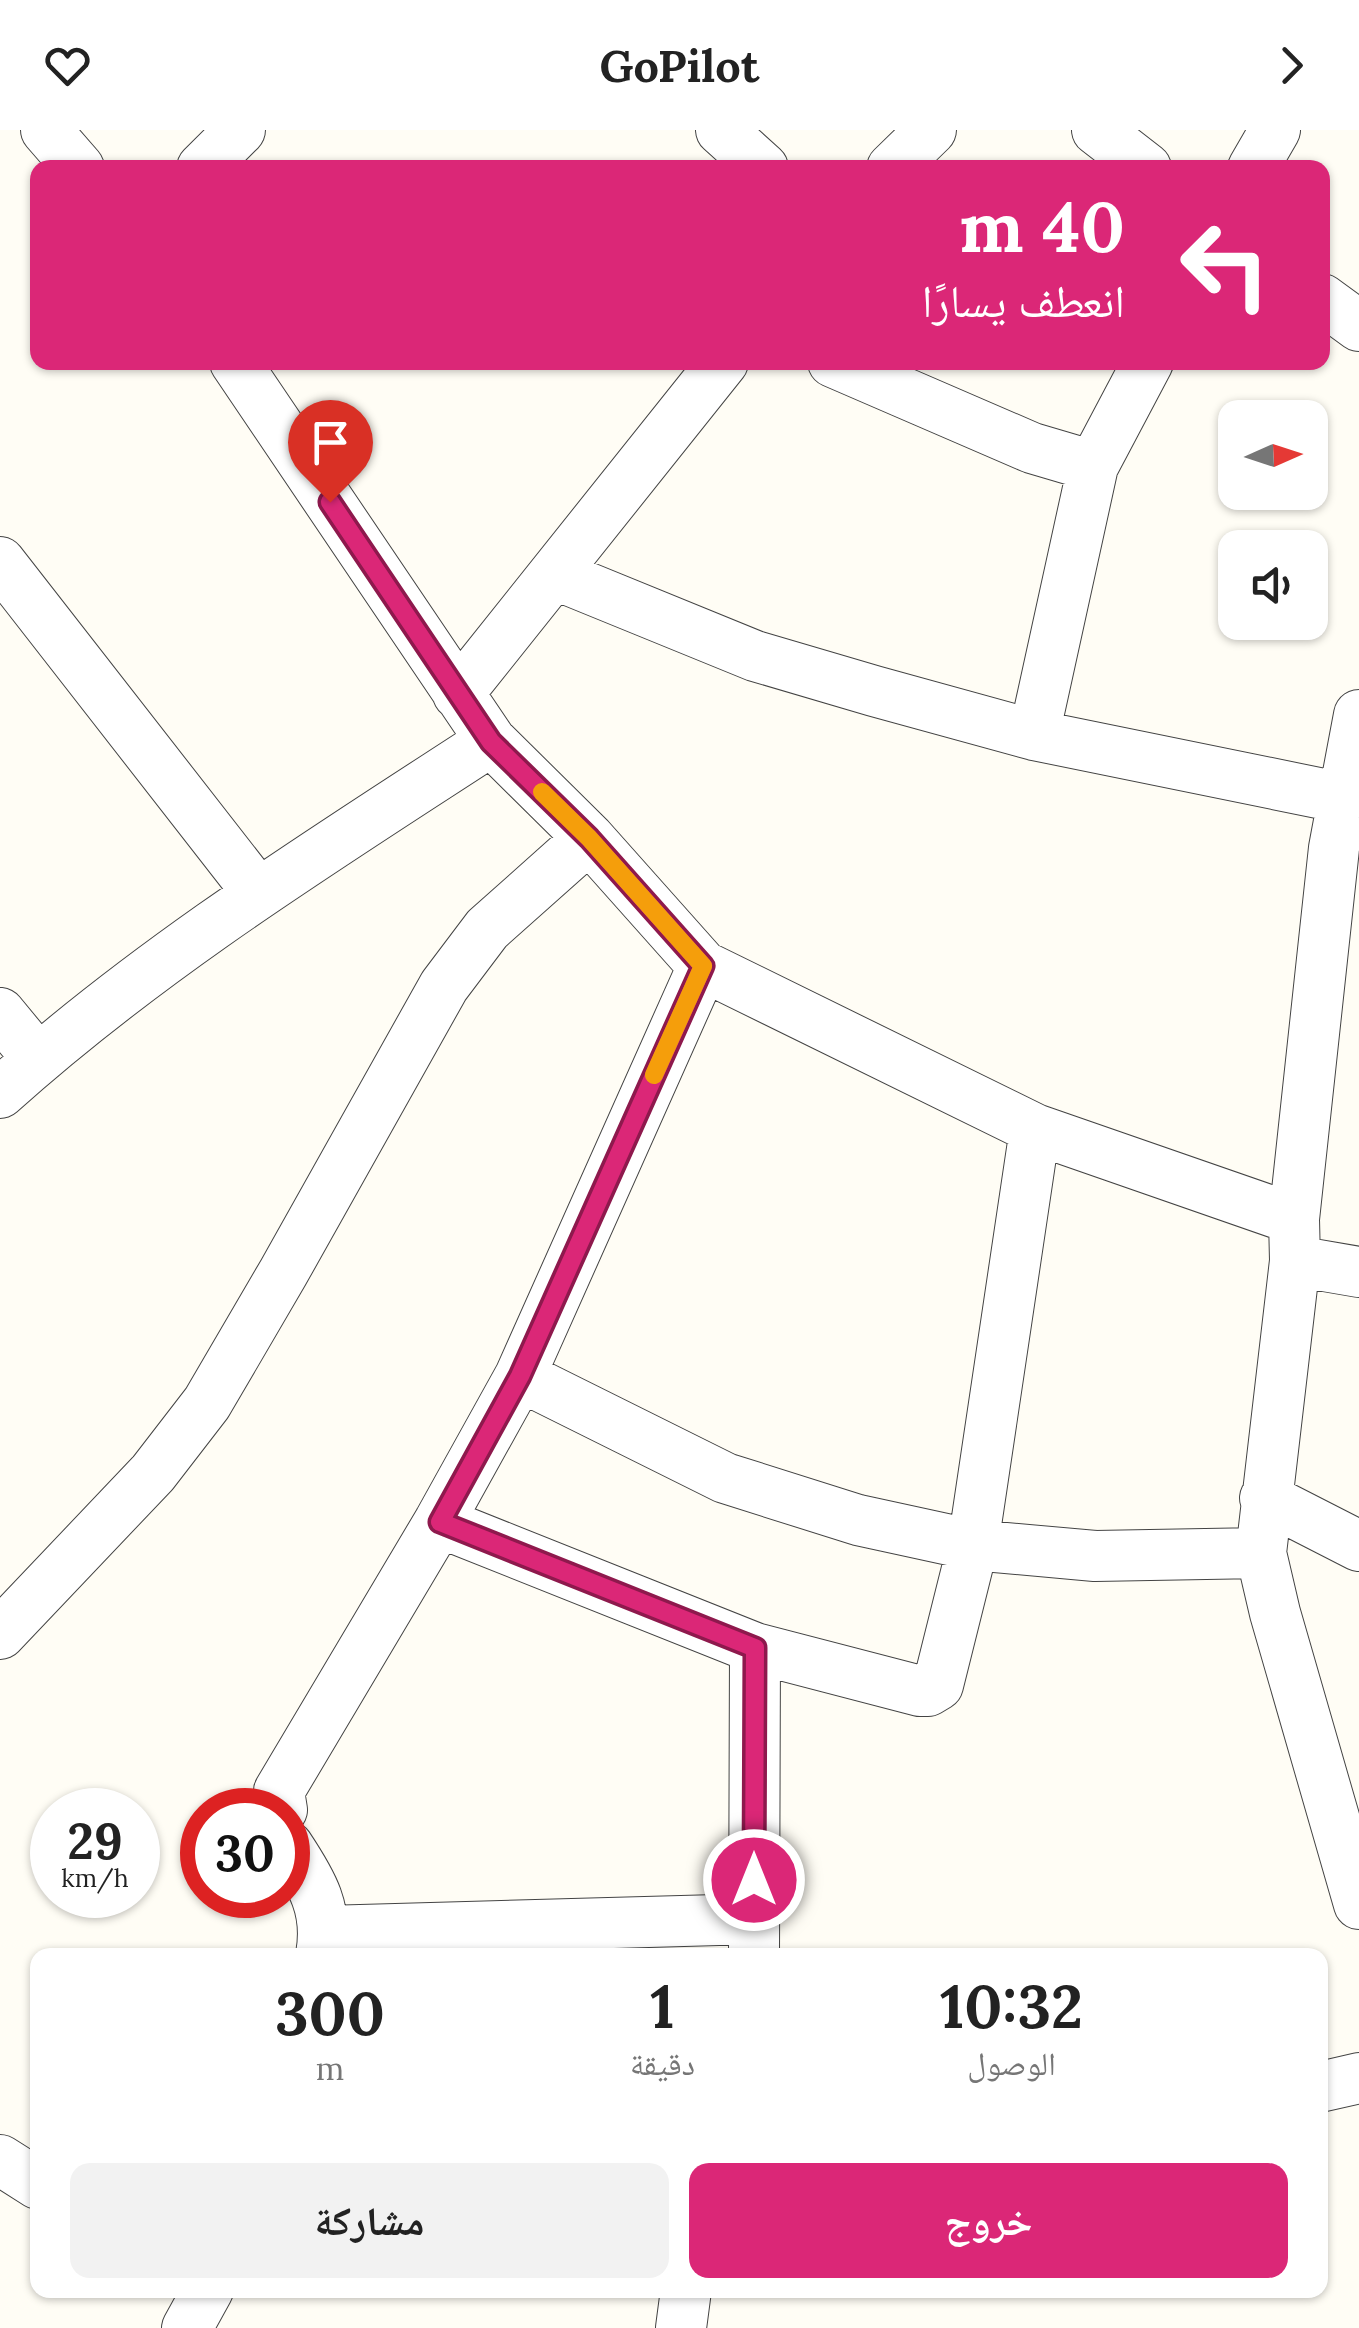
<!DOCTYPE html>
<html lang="ar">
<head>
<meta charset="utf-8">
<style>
	:root { --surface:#fff; --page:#f2f2f2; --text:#222; --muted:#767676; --accent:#db2777 }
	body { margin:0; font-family:Lora,"Noto Naskh Arabic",serif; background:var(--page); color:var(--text); direction:rtl; height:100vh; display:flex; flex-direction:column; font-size:38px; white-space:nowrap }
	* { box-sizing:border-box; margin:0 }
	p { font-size:32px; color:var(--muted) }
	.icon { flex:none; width:55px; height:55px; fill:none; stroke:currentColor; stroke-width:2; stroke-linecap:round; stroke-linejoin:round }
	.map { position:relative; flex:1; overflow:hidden; direction:ltr }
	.details { position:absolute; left:30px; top:1818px; width:1298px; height:350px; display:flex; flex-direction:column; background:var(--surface); border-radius:20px; box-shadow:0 2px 8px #0004; direction:rtl }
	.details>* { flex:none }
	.hud { position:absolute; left:30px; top:30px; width:1300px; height:210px; border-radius:20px; box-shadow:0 2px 8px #0004; direction:rtl; background:#db2777; color:#fff; overflow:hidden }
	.needle { width:65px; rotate:87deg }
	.controls { position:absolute; left:1218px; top:270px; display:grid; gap:20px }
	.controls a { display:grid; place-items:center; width:110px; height:110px; border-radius:20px; background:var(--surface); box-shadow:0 2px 8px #0004; font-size:50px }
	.speed { position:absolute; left:30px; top:1658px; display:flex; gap:20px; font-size:50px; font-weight:700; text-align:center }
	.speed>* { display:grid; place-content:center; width:130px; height:130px; border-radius:50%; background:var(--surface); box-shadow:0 2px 8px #0004; line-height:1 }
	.speed small { font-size:25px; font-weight:400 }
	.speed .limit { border:15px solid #d22; background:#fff; color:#111 }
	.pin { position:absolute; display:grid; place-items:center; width:85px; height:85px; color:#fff; margin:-102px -42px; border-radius:50% 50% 50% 0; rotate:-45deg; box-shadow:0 0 10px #0007 }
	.pin .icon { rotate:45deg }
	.me { position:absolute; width:110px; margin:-55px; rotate:0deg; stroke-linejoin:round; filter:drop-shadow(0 0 8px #0008) }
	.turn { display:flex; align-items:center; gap:35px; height:210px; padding:0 40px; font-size:45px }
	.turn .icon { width:130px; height:130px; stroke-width:2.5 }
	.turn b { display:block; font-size:70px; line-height:85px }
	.eta { display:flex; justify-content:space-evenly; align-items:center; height:170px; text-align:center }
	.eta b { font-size:60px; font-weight:700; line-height:70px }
	.cta { display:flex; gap:20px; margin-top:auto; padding:20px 40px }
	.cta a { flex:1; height:115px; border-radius:20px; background:var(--accent); color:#fff; font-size:40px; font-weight:700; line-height:115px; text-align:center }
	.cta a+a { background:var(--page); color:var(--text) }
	header { display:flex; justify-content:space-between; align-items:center; height:130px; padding:0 40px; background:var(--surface); font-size:45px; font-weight:700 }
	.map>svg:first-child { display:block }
</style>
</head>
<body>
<header><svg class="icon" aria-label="forward" viewBox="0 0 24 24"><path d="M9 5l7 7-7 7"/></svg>GoPilot<svg class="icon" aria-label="heart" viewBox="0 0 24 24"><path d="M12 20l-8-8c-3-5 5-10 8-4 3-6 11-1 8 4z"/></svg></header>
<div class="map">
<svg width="1359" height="2198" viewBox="0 0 1359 2198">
	<rect width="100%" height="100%" fill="#fffdf5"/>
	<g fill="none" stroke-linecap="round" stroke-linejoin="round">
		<g stroke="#444" stroke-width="52">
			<path id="minor" d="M46,0L79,38
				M721,0L763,38
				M1097,0L1146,38
				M202,38L240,0
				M892,38L931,0
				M1253,38L1275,0
				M1322,169L1359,196
				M235,232L491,611L589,708L703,836L1035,999L1294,1089
				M833,232L1032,318L1093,336
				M0,432L258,763
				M554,444L755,526L874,561L1034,605L1343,668
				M458,564L723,232
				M1359,585L1334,718L1294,1089L1295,1131L1261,1423L1275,1483L1359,1774
				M1034,605L1093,336L1148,232
				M0,883L38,929
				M0,963C150,828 322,721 491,611
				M1295,1131L1359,1142
				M520,1246L725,1348L858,1390L973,1415L1095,1426L1261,1423
				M1265,1368L1359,1416
				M439,1392L755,1518L920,1561H928L938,1555L973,1415L1035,999
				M0,1504L153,1343L207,1273L283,1143L444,856L487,799L589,708
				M282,1680L279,1661L439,1392L520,1246L703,836
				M288,1716C312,1752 329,1780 321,1825
				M325,1801L754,1789
				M754,1825L755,1518
				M1320,1957L1359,1948
				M0,2030L38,2054
				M187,2198L208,2160
				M681,2198L686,2160"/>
		</g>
		<use href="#minor" stroke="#fff" stroke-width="50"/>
	</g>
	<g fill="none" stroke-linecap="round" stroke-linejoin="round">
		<g stroke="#8e194d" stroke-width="25">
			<path id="route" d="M330,372L491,612L589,708L703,836L520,1246L440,1392L755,1518L754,1750"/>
		</g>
		<use href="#route" stroke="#db2777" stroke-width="18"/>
		<path stroke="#f59e0b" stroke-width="18" d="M542,662L589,708L703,836L654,945"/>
	</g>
</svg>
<div class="controls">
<a><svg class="needle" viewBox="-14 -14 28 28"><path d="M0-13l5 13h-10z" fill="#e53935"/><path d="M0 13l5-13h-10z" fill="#767676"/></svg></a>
<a><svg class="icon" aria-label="sound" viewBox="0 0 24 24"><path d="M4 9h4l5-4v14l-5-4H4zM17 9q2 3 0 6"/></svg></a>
</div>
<div class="speed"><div>29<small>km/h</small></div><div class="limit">30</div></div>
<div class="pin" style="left:330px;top:372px;background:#d93025"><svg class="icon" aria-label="arrive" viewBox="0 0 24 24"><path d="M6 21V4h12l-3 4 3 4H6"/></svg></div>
<svg class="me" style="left:754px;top:1750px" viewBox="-20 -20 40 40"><circle r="17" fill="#db2777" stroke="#fff" stroke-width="3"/><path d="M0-11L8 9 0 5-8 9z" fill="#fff"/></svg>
<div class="hud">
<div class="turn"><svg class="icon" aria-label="left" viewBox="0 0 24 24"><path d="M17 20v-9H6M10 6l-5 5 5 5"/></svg><div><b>40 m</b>انعطف يسارًا</div></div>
</div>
<section class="details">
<div class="eta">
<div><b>10:32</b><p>الوصول</p></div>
<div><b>1</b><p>دقيقة</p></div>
<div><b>300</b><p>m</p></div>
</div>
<div class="cta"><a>خروج</a><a>مشاركة</a></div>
</section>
</div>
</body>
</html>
